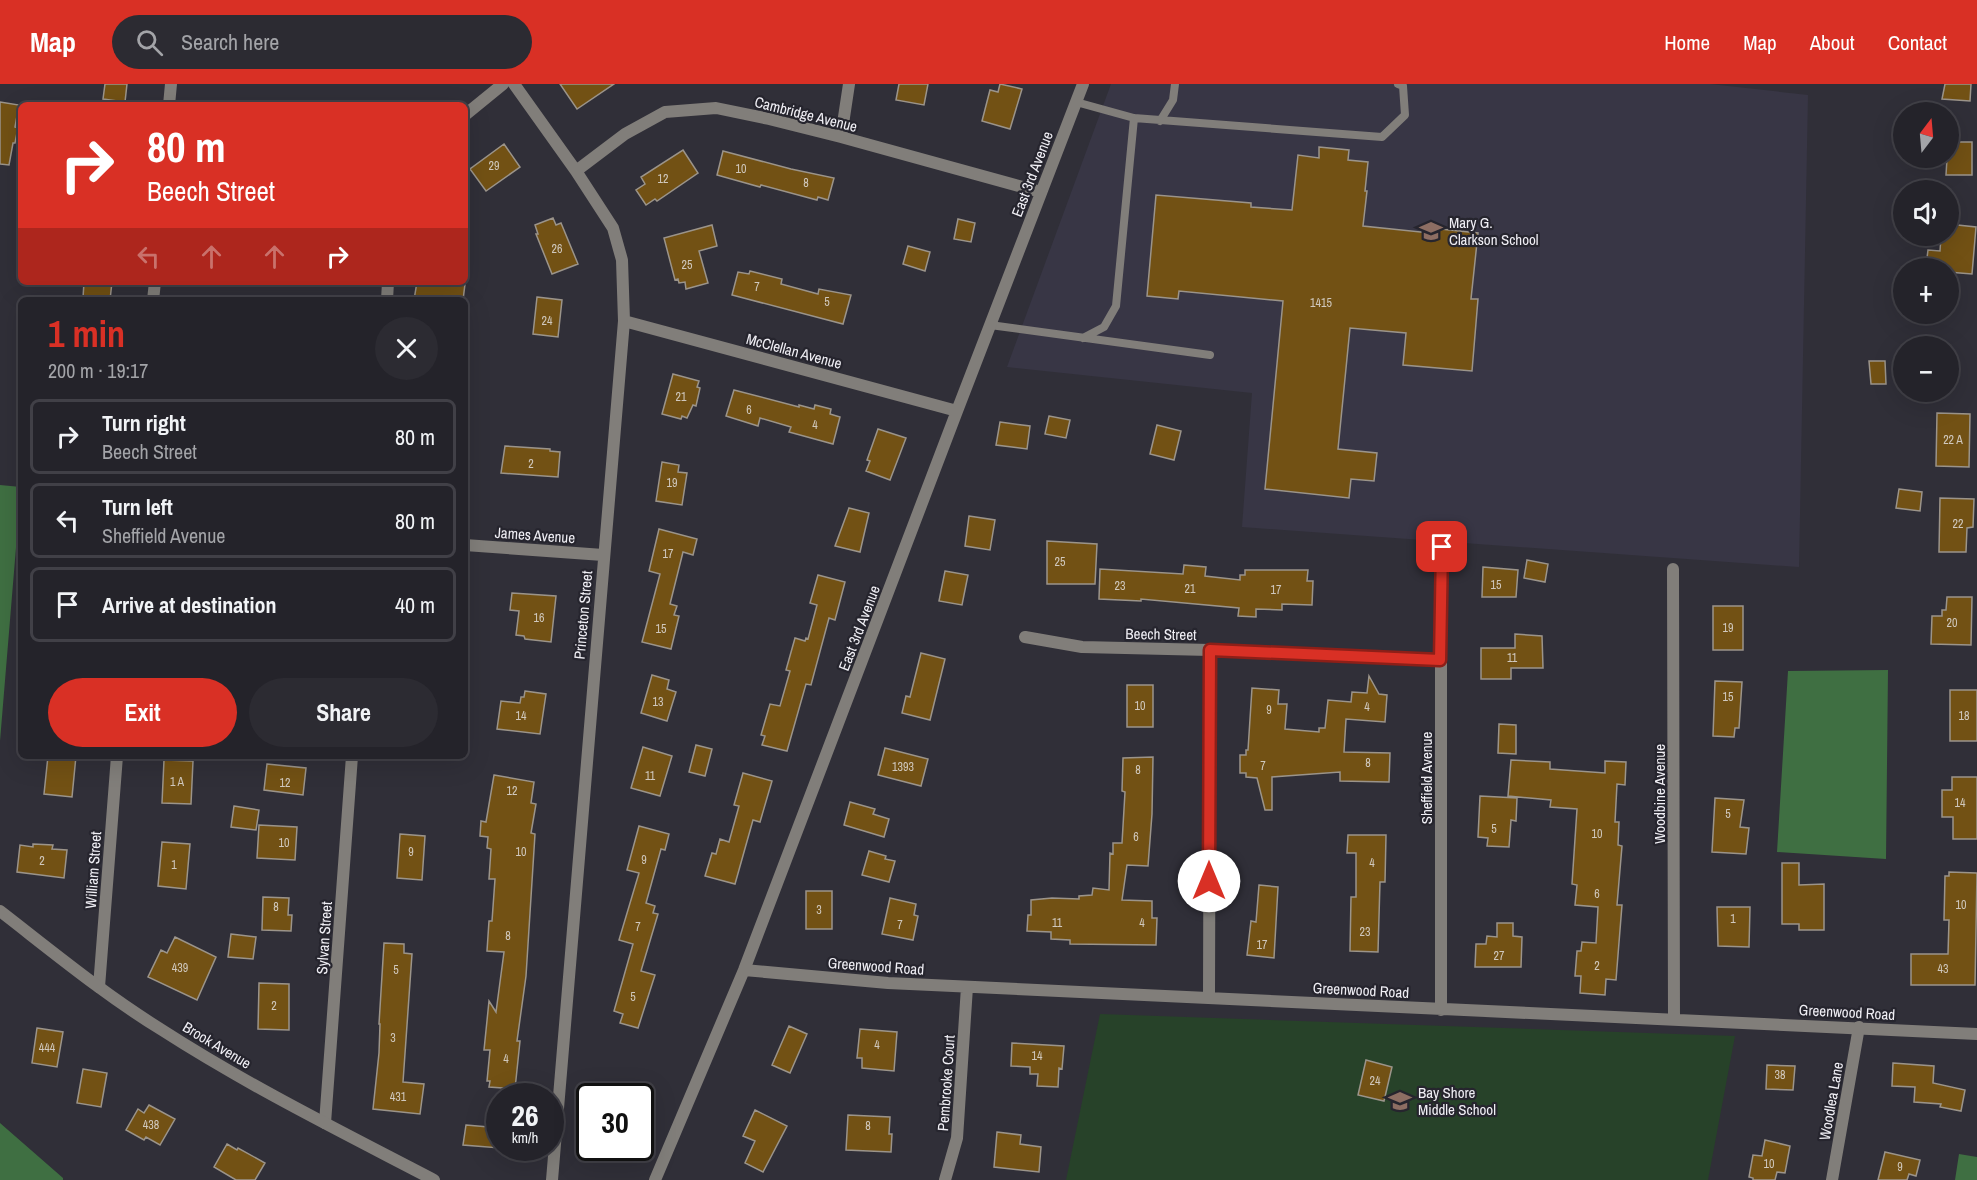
<!DOCTYPE html>
<html lang="en">
<head>
<meta charset="utf-8">
<style>
	:root { --surface:#24232a; --page:#2c2b32; --text:#f1f3f6; --muted:#a3a4a8; --line:#414047; --accent:#d93025 }
	body { margin:0; font-family:"Archivo Narrow",sans-serif; background:var(--page); color:var(--text); height:100vh; display:flex; flex-direction:column; font-size:22px; white-space:nowrap }
	* { box-sizing:border-box; margin:0 }
	p { font-size:20px; color:var(--muted) }
	.icon { flex:none; width:33px; height:33px; fill:none; stroke:currentColor; stroke-width:2; stroke-linecap:round; stroke-linejoin:round }
	.map { position:relative; flex:1; overflow:hidden }
	.drawer { position:absolute; left:18px; top:213px; width:450px; height:462px; display:flex; flex-direction:column; background:var(--surface); border-radius:9px; box-shadow:0 6px 24px #0002,0 0 0 2px var(--line) }
	.drawer>* { flex:none }
	.guide { position:absolute; left:18px; top:18px; width:450px; height:183px; border-radius:9px; box-shadow:0 6px 24px #0002,0 0 0 2px var(--line); background:#d93025; color:#fff; overflow:hidden }
	.needle { width:39px; rotate:16deg }
	.controls { position:absolute; left:1893px; top:18px; display:grid; gap:12px }
	.controls a { display:grid; place-items:center; width:66px; height:66px; border-radius:50%; background:var(--surface); box-shadow:0 6px 24px #0002,0 0 0 2px var(--line); font-size:30px }
	.speed { position:absolute; left:486px; top:999px; display:flex; gap:12px; font-size:30px; font-weight:700; text-align:center }
	.speed>* { display:grid; place-content:center; width:78px; height:78px; border-radius:50%; background:var(--surface); box-shadow:0 6px 24px #0002,0 0 0 2px var(--line); line-height:1 }
	.speed small { font-size:15px; font-weight:400 }
	.speed .limit { border:3px solid #111; border-radius:9px; background:#fff; color:#111 }
	.pin { position:absolute; display:grid; place-items:center; width:51px; height:51px; color:#fff; margin:-26px; border-radius:12px; box-shadow:0 3px 9px #0006 }
	.me { position:absolute; width:66px; margin:-33px; rotate:0deg; stroke-linejoin:round; filter:drop-shadow(0 0 4px #0008) }
	.turn { display:flex; align-items:center; gap:21px; height:126px; padding:0 30px; font-size:27px }
	.turn .icon { width:78px; height:78px; stroke-width:2.5 }
	.turn b { display:block; font-size:42px; line-height:51px }
	.lanes { display:flex; align-items:center; height:57px; padding:0 30px; background:#0003; justify-content:center; gap:30px; direction:ltr }
	.lanes .off { opacity:.35 }
	.round { display:grid; place-items:center; flex:none; width:63px; height:63px; border-radius:32px; background:var(--page) }
	.head { display:flex; align-items:center; justify-content:space-between; height:102px; padding:0 30px }
	h1 { font-size:36px; font-weight:700; line-height:45px; color:var(--accent) }
	.button { display:flex; gap:12px; margin-top:auto; padding:12px 30px }
	.button a { flex:1; height:69px; border-radius:36px; background:var(--accent); color:#fff; font-size:24px; font-weight:700; line-height:69px; text-align:center }
	.button a+a { background:var(--page); color:var(--text) }
	ul { padding:0; list-style:none }
	li { display:flex; align-items:center; gap:18px; height:75px; margin:0 12px 9px; padding:0 18px; border:3px solid var(--line); border-radius:9px }
	li div { flex:1 }
	li b { display:block; font-size:22px }
	li em { font-style:normal }
	header { display:flex; align-items:center; gap:36px; box-sizing:border-box; height:84px; padding:0 30px; background:var(--accent); color:#fff }
	header strong { font-size:28px }
	nav { display:flex; gap:33px; margin-inline-start:auto; font-size:21px }
	.search { width:420px; height:54px; background:var(--page); display:flex; align-items:center; gap:15px; box-sizing:border-box; padding:0 21px; border-radius:33px; color:var(--muted); font-size:22px }
	.map>svg:first-child { display:block }
</style>
</head>
<body>
<header>
<strong>Map</strong>
<div class="search"><svg class="icon" aria-label="search" viewBox="0 0 24 24"><circle cx="10" cy="10" r="6"/><path d="M15 15l6 6"/></svg>Search here</div>
<nav><a>Home</a><a>Map</a><a>About</a><a>Contact</a></nav>
</header>
<div class="map">
<svg width="1977" height="1096" viewBox="0 0 1977 1096">
	<rect width="100%" height="100%" fill="#302f38"/>
	<path fill="#383645" d="M1111,0H1710L1808,11L1799,483L1242,443L1252,309L1007,283Z"/>
	<path fill="#274229" d="M1100,930L1735,952L1708,1096H1066Z"/>
	<path fill="#3f6f42" d="M0,401L21,403L0,657Z
		M1888,586L1886,775L1777,768L1788,587Z
		M0,1039L63,1094V1096H0Z
		M1959,1070L1977,1073V1096H1955Z"/>
	<path fill="#725114" stroke="#9b948a" stroke-width="1.5" d="M105,0H127L125,18L103,15Z
		M560,0H614L577,25Z
		M899,0H928L924,21L896,16Z
		M1000,0L1022,5L1010,45L982,37L990,6L998,8Z
		M1945,0H1971L1970,17L1942,15Z
		M0,18L19,21L15,43L18,44L15,59H13L9,81L0,80Z
		M1948,58H1972V91H1946Z
		M504,60L520,83L486,107L470,85Z
		M1319,63L1349,66L1348,76L1368,78L1365,107H1367L1363,142L1430,149L1431,144L1478,149L1471,215H1478L1472,287L1403,281L1406,249L1350,244L1338,365L1377,369L1374,397L1351,395L1349,414L1265,405L1283,217L1179,207L1178,215L1147,212L1156,111L1251,119V123L1292,126L1298,71L1319,74Z
		M683,66L698,89L657,117L655,115L646,121L636,106L645,100L641,93Z
		M723,67L791,85L834,94L828,116L818,113L817,116L761,101L760,103L717,91Z
		M553,134L556,141L561,139L578,180L552,190L536,150H538L535,141Z
		M958,135L975,139L971,158L954,155Z
		M1948,140L1976,143L1972,190L1948,188V184L1926,182L1928,166L1940,167L1941,152H1948Z
		M712,141L717,162L699,167L708,199L686,205L685,198L679,199L678,195L675,196L664,154Z
		M908,162L930,168L925,187L903,180Z
		M750,187L782,195L781,200L818,210L819,205L851,211L843,240L732,211L738,188L749,190Z
		M84,198H112L110,216H87V214H83Z
		M417,198L465,200L463,216H414Z
		M537,213L562,216L558,253L533,250Z
		M1869,277H1885L1886,300H1871Z
		M673,290L699,297L697,303L700,304L696,322L693,321L687,334L682,332L681,335L662,330Z
		M734,306L799,323V321L814,325L815,321L831,325L830,330L840,333L833,360L789,348L791,343L760,334L758,342L726,332Z
		M1937,329L1970,330L1969,383L1936,382Z
		M1049,332L1070,336L1066,354L1045,350Z
		M1000,338L1030,342L1027,365L996,361Z
		M1157,341L1181,347L1174,376L1150,370Z
		M878,345L906,354L890,396L866,387L870,377L867,376Z
		M505,362L550,365V367L560,368L558,393L501,389Z
		M662,378L679,381L678,388L687,389L682,421L656,417Z
		M1899,405L1922,408L1920,427L1896,424Z
		M1940,414L1974,415L1973,443L1967,444L1966,468H1939Z
		M849,424L869,429L860,468L835,462Z
		M969,432L995,436L990,466L965,462Z
		M659,445L697,455L693,471L683,468L670,520L677,522L674,531L679,532L671,565L642,558L660,490L649,487Z
		M1047,457L1097,460L1095,500H1047Z
		M1527,476L1548,480L1545,498L1524,494Z
		M1184,481L1206,483L1205,492L1240,496V491H1245V486H1308L1307,497H1313L1312,521L1282,520V526L1256,525V533L1238,532L1239,524L1141,515V517L1099,515L1100,485L1183,490Z
		M1483,483L1518,486L1516,513H1482Z
		M945,487L968,491L962,521L939,517Z
		M818,491L845,498L835,536L829,534L811,601L806,600L787,667L762,661L765,652L761,651L770,620L780,622L790,587L786,586L795,554L805,557L806,554L808,555L817,521L810,519Z
		M512,509L556,512L551,558L525,555L524,552L516,551L519,527L510,526Z
		M1947,513H1972L1971,561L1931,560L1932,532H1942V526H1946Z
		M1713,522H1743V566H1713Z
		M1515,550L1542,552L1543,584H1511V595H1481V564H1515Z
		M921,569L945,575L930,636L902,629L906,612L910,613Z
		M652,591L669,596L667,605L676,608L667,637L641,629Z
		M1369,592L1379,610L1387,611L1385,638L1346,635L1344,668L1390,669L1389,698L1340,697V688L1272,693V726H1265L1257,694L1246,693V689H1240V671H1246V666H1248L1252,604L1279,606L1278,620H1287L1285,645L1319,648V644H1325L1328,616L1351,618L1352,608L1367,609Z
		M1715,597L1742,598L1739,644H1735L1734,653L1713,652Z
		M1127,601H1153V643H1127Z
		M1950,606H1977V657H1950Z
		M525,607L546,610L540,650L497,645L501,617L520,619L521,613H524Z
		M1499,640L1516,641V670L1498,669Z
		M696,661L712,665L705,692L689,688Z
		M643,663L672,672L660,712L631,704Z
		M885,664L928,675L921,702L878,691Z
		M48,672H76L72,713L44,710Z
		M1153,673L1152,730L1148,782L1127,781L1122,816L1152,817V834H1157L1156,861L1070,860V856L1051,855V848L1027,847L1028,831H1031V816L1052,814L1079,815V812L1092,811L1093,804L1109,806L1110,769L1113,770V759H1122L1125,708L1122,707L1123,674Z
		M164,676L193,677L191,720L162,719Z
		M1511,676L1550,678V685L1605,689V677L1626,678L1625,701L1617,700L1615,738H1619L1618,761L1622,762L1617,821H1622L1616,896L1606,895L1605,911L1580,909L1581,892H1575L1577,867H1581L1582,858L1596,859L1598,823L1575,821L1577,801L1572,800L1577,725L1550,723L1551,716L1508,712Z
		M267,680L306,684L303,711L264,706Z
		M743,689L772,697L760,738L753,736L735,800L705,792L712,769L716,770L720,755L729,758L739,722L734,721Z
		M494,691L534,698L531,719L536,720L531,749L535,750L526,892L517,957H520L515,1005L489,1003L490,997H487L490,966H484L489,917L496,928L504,868L487,867L489,837H492L495,795H489L491,765L487,764L488,753L480,752L481,737L486,738Z
		M1952,693H1977V755H1953V733H1942V706H1952Z
		M1480,712L1517,714L1516,737L1511,736L1509,763L1487,762L1488,754L1478,753Z
		M1715,714L1744,716L1740,743L1749,744L1746,770L1712,768Z
		M850,718L875,725L873,730L889,735L884,753L844,741Z
		M234,722L259,726L256,746L231,743Z
		M259,741L297,743L295,776L257,774Z
		M639,742L669,750L665,766L661,765L646,819L655,822L653,829L658,830L641,887L655,891L638,944L620,939L623,930L614,927L633,860L619,856L639,789L627,786Z
		M400,750L425,752L422,796L397,794Z
		M1348,751H1386L1385,798H1380L1378,868L1350,867L1351,813H1356V769H1347Z
		M162,758L190,760L186,805L158,802Z
		M33,760L53,761L52,765L67,766L64,794L17,788L20,761L33,763Z
		M869,767L886,772L885,775L895,777L889,798L862,791Z
		M1782,779H1799V801L1824,800V846H1799V840H1782Z
		M1949,788L1977,789L1975,901H1911V870H1948L1949,836H1944L1945,792H1949Z
		M1259,801L1278,803L1274,874L1247,871L1251,837L1256,838Z
		M806,807H832V845H806Z
		M263,813L289,814L288,831H292L291,847L262,846Z
		M890,814L916,820L914,831L918,832L913,856L882,850Z
		M1717,823H1750L1749,863L1718,862Z
		M1497,839H1513V852L1522,853L1521,883H1475L1476,860H1486L1487,852L1497,853Z
		M231,850L256,853L253,875L228,873Z
		M175,853L216,873L197,916L148,893L161,866L167,869Z
		M384,859L404,860V869L412,870L403,998L424,1000L420,1030L373,1025L379,969L380,940H379Z
		M259,899L289,900V946L258,945Z
		M789,942L807,950L790,989L772,981Z
		M37,944L63,948L57,983L32,979Z
		M860,945L897,948L894,987L862,984V974H857Z
		M1012,959L1064,962L1062,985L1059,984L1058,1003L1037,1002L1038,990H1030V983L1011,982Z
		M1366,976L1392,983L1384,1017L1358,1011Z
		M1893,979L1934,982L1933,999L1965,1006L1961,1027L1940,1023L1941,1020L1914,1018L1915,1003L1892,1002Z
		M1767,981L1795,982L1793,1006L1766,1005Z
		M83,985L107,989L101,1023L77,1019Z
		M149,1021L175,1035L160,1061L146,1053L144,1056L126,1046L138,1025L144,1029Z
		M755,1026L787,1042L763,1088L745,1079L755,1057L743,1052Z
		M848,1031L890,1033L889,1050H892L891,1068L846,1066Z
		M466,1041L500,1044V1064L463,1061Z
		M997,1048L1021,1051L1020,1060L1041,1063L1039,1088L994,1083Z
		M1765,1056L1790,1062L1785,1089L1777,1088L1775,1096H1753V1094L1749,1093L1753,1071L1762,1072Z
		M227,1060L237,1066L238,1064L265,1079L255,1096H236L214,1083Z
		M1885,1068L1920,1076L1916,1092L1909,1090L1907,1096H1878Z"/>
	<g fill="none" stroke-linecap="round" stroke-linejoin="round">
		<path stroke="#817e7a" stroke-width="8" d="M1076,18L1134,34L1382,53L1405,31L1403,2L1398,0
			M1160,37L1173,16L1175,0
			M990,241L1210,271
			M1083,254L1104,243L1116,222L1134,34"/>
		<path stroke="#817e7a" stroke-width="12" d="M514,0L576,87L613,144L622,176L624,237L552,1096
			M169,21L171,0
			M465,31L503,0
			M841,53L849,0
			M576,87L625,50L665,28L716,24L769,35L841,53L1041,108
			M153,216L155,198
			M387,216L388,198
			M624,237L957,327
			M465,461L603,471
			M1673,485L1674,935
			M1025,553L1082,563L1210,566L1440,576
			M744,886L888,899L1977,950
			M99,903L117,672
			M1209,913L1210,566
			M1441,926V463
			M325,1039L352,672
			M655,1096L744,886L957,327L1083,0
			M945,1096L957,1054L967,903
			M1832,1096L1859,943"/>
		<path stroke="#817e7a" stroke-width="12" d="M0,827C53,868 105,911 162,946C249,1002 342,1048 434,1096"/>
	</g>
	<g fill="none" stroke-linecap="round" stroke-linejoin="round">
		<g stroke="#8d1f18" stroke-width="15">
			<path id="route" d="M1209,797L1210,566L1440,576L1442,463"/>
		</g>
		<use href="#route" stroke="#d93025" stroke-width="10"/>
	</g>
	<defs>
		<g id="school-bare" transform="scale(1.8)"><path d="M0-5L7-2L0 1L-7-2ZM-4 1L0 2.5L4 1V4Q0 6-4 4Z" fill="#8d6e63" stroke="#26252e" stroke-width="2.5" paint-order="stroke"/></g>
	</defs>
	<g fill-rule="evenodd">
		<use href="#school-bare" x="1431" y="147"/>
		<use href="#school-bare" x="1400" y="1017"/>
	</g>
	<g text-anchor="middle" dominant-baseline="central" stroke-width="4.5" stroke-linejoin="round" paint-order="stroke">
		<g font-size="12" fill="#d0c8bd">
			<text x="494" y="82">29</text>
			<text x="741" y="85">10</text>
			<text x="663" y="95">12</text>
			<text x="806" y="99">8</text>
			<text x="557" y="165">26</text>
			<text x="687" y="181">25</text>
			<text x="757" y="203">7</text>
			<text x="827" y="218">5</text>
			<text x="1321" y="219">1415</text>
			<text x="547" y="237">24</text>
			<text x="681" y="313">21</text>
			<text x="749" y="326">6</text>
			<text x="815" y="341">4</text>
			<text x="1953" y="356">22 A</text>
			<text x="531" y="380">2</text>
			<text x="672" y="399">19</text>
			<text x="1958" y="440">22</text>
			<text x="668" y="470">17</text>
			<text x="1060" y="478">25</text>
			<text x="1496" y="501">15</text>
			<text x="1120" y="502">23</text>
			<text x="1190" y="505">21</text>
			<text x="1276" y="506">17</text>
			<text x="539" y="534">16</text>
			<text x="1952" y="539">20</text>
			<text x="1728" y="544">19</text>
			<text x="661" y="545">15</text>
			<text x="1512" y="574">11</text>
			<text x="1728" y="613">15</text>
			<text x="658" y="618">13</text>
			<text x="1140" y="622">10</text>
			<text x="1367" y="623">4</text>
			<text x="1269" y="626">9</text>
			<text x="521" y="632">14</text>
			<text x="1964" y="632">18</text>
			<text x="1368" y="679">8</text>
			<text x="1263" y="682">7</text>
			<text x="903" y="683">1393</text>
			<text x="1138" y="686">8</text>
			<text x="650" y="692">11</text>
			<text x="177" y="698">1 A</text>
			<text x="285" y="699">12</text>
			<text x="512" y="707">12</text>
			<text x="1960" y="719">14</text>
			<text x="1728" y="730">5</text>
			<text x="1494" y="745">5</text>
			<text x="1597" y="750">10</text>
			<text x="1136" y="753">6</text>
			<text x="284" y="759">10</text>
			<text x="411" y="768">9</text>
			<text x="521" y="768">10</text>
			<text x="644" y="776">9</text>
			<text x="42" y="777">2</text>
			<text x="1372" y="779">4</text>
			<text x="174" y="781">1</text>
			<text x="1597" y="810">6</text>
			<text x="1961" y="821">10</text>
			<text x="276" y="823">8</text>
			<text x="819" y="826">3</text>
			<text x="1733" y="835">1</text>
			<text x="1057" y="839">11</text>
			<text x="1142" y="839">4</text>
			<text x="900" y="841">7</text>
			<text x="638" y="843">7</text>
			<text x="1365" y="848">23</text>
			<text x="508" y="852">8</text>
			<text x="1262" y="861">17</text>
			<text x="1499" y="872">27</text>
			<text x="1597" y="882">2</text>
			<text x="180" y="884">439</text>
			<text x="1943" y="885">43</text>
			<text x="396" y="886">5</text>
			<text x="633" y="913">5</text>
			<text x="274" y="922">2</text>
			<text x="393" y="954">3</text>
			<text x="877" y="961">4</text>
			<text x="47" y="964">444</text>
			<text x="1037" y="972">14</text>
			<text x="506" y="975">4</text>
			<text x="1780" y="991">38</text>
			<text x="1375" y="997">24</text>
			<text x="398" y="1013">431</text>
			<text x="151" y="1041">438</text>
			<text x="868" y="1042">8</text>
			<text x="1769" y="1080">10</text>
			<text x="1900" y="1083">9</text>
		</g>
		<g font-size="15" fill="#f0eff5" stroke="#26252e">
			<text transform="translate(806 30) rotate(14)">Cambridge Avenue</text>
			<text transform="translate(1032 90) rotate(-69)">East 3rd Avenue</text>
			<text transform="translate(794 267) rotate(15)">McClellan Avenue</text>
			<text transform="translate(535 451) rotate(4)">James Avenue</text>
			<text transform="translate(583 531) rotate(-85)">Princeton Street</text>
			<text transform="translate(859 544) rotate(-69)">East 3rd Avenue</text>
			<text transform="translate(1161 550) rotate(1)">Beech Street</text>
			<text transform="translate(1426 694) rotate(-90)">Sheffield Avenue</text>
			<text transform="translate(1659 710) rotate(-90)">Woodbine Avenue</text>
			<text transform="translate(93 786) rotate(-86)">William Street</text>
			<text transform="translate(324 854) rotate(-86)">Sylvan Street</text>
			<text transform="translate(876 882) rotate(4)">Greenwood Road</text>
			<text transform="translate(1361 906) rotate(3)">Greenwood Road</text>
			<text transform="translate(1847 928) rotate(3)">Greenwood Road</text>
			<text transform="translate(217 961) rotate(31)">Brook Avenue</text>
			<text transform="translate(946 999) rotate(-86)">Pembrooke Court</text>
			<text transform="translate(1831 1017) rotate(-80)">Woodlea Lane</text>
		</g>
		<g font-size="15" fill="#f0eff5" stroke="#26252e" text-anchor="start">
			<text x="1449" y="138">Mary G.<tspan x="1449" dy="17">Clarkson School</tspan></text>
			<text x="1418" y="1008">Bay Shore<tspan x="1418" dy="17">Middle School</tspan></text>
		</g>
	</g>
</svg>
<div class="controls">
<a><svg class="needle" viewBox="-14 -14 28 28"><path d="M0-13l5 13h-10z" fill="#e53935"/><path d="M0 13l5-13h-10z" fill="#a3a4a8"/></svg></a>
<a><svg class="icon" aria-label="sound" viewBox="0 0 24 24"><path d="M4 9h4l5-4v14l-5-4H4zM17 9q2 3 0 6"/></svg></a>
<a>+</a>
<a>−</a>
</div>
<div class="speed"><div>26<small>km/h</small></div><div class="limit">30</div></div>
<div class="pin" style="left:1442px;top:463px;background:#d93025"><svg class="icon" aria-label="arrive" viewBox="0 0 24 24"><path d="M6 21V4h12l-3 4 3 4H6"/></svg></div>
<svg class="me" style="left:1209px;top:797px" viewBox="-20 -20 40 40"><circle r="19" fill="#fff"/><path d="M0-13L10 11 0 6-10 11z" fill="#d93025"/></svg>
<div class="guide">
<div class="turn"><svg class="icon" aria-label="right" viewBox="0 0 24 24"><path d="M7 20v-9h11M14 6l5 5-5 5"/></svg><div><b>80 m</b>Beech Street</div></div>
<div class="lanes"><svg class="icon off" aria-label="left" viewBox="0 0 24 24"><path d="M17 20v-9H6M10 6l-5 5 5 5"/></svg><svg class="icon off" aria-label="ahead" viewBox="0 0 24 24"><path d="M12 20V5M6 11l6-6 6 6"/></svg><svg class="icon off" aria-label="ahead" viewBox="0 0 24 24"><path d="M12 20V5M6 11l6-6 6 6"/></svg><svg class="icon" aria-label="right" viewBox="0 0 24 24"><path d="M7 20v-9h11M14 6l5 5-5 5"/></svg></div>
</div>
<section class="drawer">
<div class="head"><div><h1>1 min</h1><p>200 m · 19:17</p></div><a class="round"><svg class="icon" aria-label="close" viewBox="0 0 24 24"><path d="M6 6l12 12M18 6L6 18"/></svg></a></div>
<ul>
<li><svg class="icon" aria-label="right" viewBox="0 0 24 24"><path d="M7 20v-9h11M14 6l5 5-5 5"/></svg><div><b>Turn right</b><p>Beech Street</p></div><em>80 m</em></li>
<li><svg class="icon" aria-label="left" viewBox="0 0 24 24"><path d="M17 20v-9H6M10 6l-5 5 5 5"/></svg><div><b>Turn left</b><p>Sheffield Avenue</p></div><em>80 m</em></li>
<li><svg class="icon" aria-label="arrive" viewBox="0 0 24 24"><path d="M6 21V4h12l-3 4 3 4H6"/></svg><div><b>Arrive at destination</b></div><em>40 m</em></li>
</ul>
<div class="button"><a>Exit</a><a>Share</a></div>
</section>
</div>
</body>
</html>
